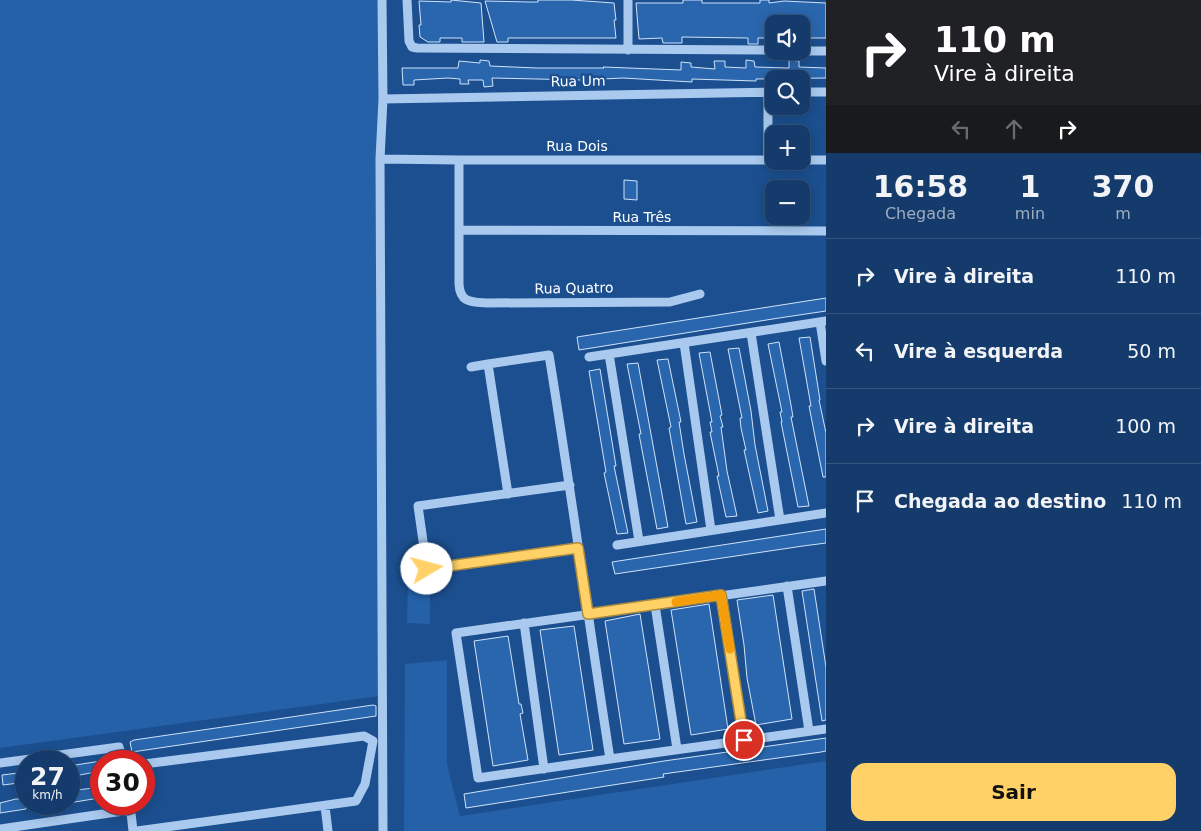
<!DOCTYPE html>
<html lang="pt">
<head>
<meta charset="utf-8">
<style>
	:root { --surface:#143b6b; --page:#214673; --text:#f1f3f6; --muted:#9dadc1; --line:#33557e; --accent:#ffd166 }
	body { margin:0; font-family:"DejaVu Sans",sans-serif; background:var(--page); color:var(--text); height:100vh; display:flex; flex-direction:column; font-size:19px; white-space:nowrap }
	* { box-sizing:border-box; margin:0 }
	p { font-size:16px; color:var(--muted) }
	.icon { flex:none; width:28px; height:28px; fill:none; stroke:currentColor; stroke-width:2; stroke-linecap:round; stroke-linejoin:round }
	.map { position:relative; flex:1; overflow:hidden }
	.details { display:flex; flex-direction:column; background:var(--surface); width:375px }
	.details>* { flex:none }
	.top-card { background:#202124; color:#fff; overflow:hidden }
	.buttons { position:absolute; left:765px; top:15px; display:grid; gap:10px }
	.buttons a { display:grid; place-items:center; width:45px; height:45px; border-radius:10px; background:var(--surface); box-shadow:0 2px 12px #0003,0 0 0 1px var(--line); font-size:25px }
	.speed { position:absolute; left:15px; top:750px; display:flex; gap:10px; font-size:25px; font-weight:700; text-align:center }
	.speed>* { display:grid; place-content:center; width:65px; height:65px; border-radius:50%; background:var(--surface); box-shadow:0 2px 12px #0003,0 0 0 1px var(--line); line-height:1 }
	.speed small { font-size:12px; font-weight:400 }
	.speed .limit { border:8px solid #d22; background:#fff; color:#111 }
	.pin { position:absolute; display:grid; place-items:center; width:42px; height:42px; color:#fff; margin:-21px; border:2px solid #fff; border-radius:50%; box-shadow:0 1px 5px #0007 }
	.me { position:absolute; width:55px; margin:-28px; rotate:82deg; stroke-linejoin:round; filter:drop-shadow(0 0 4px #0008) }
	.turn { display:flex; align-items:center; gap:18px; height:105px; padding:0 25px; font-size:22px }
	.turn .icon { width:65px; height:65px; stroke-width:2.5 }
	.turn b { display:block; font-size:35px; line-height:42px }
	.lanes { display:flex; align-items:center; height:48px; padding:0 25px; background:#0003; justify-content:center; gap:25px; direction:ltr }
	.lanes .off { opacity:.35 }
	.eta { display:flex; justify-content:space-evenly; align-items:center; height:85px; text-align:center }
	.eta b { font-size:30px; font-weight:700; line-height:35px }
	.cta { display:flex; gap:10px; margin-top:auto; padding:10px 25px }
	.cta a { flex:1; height:58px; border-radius:15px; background:var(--accent); color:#111; font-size:20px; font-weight:700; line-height:58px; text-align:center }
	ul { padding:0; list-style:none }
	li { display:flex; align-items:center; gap:15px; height:75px; padding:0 25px; border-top:1px solid var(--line) }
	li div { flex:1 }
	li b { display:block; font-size:19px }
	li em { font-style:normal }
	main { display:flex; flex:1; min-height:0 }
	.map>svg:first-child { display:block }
</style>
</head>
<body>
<main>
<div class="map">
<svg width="826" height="831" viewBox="0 0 826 831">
	<rect width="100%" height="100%" fill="#1b4f8f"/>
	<path fill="#2461a8" d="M0,0H378L379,100L380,696L0,748Z
		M408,580H430V624L407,623Z
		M447,660V764L460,816L826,761V831H404L405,664Z"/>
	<path fill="#2a66ad" stroke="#cfe3fa" d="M451,0L481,3L484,42H462V38H440V42H428L420,37L419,25H421L419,1L451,2Z
		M538,0H571L614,3L616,20H614L616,38H508V42H497L485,1L530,2H538Z
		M683,0H702V3H760V0H769V3L784,1L826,3V38H801V24H793V16L774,15V38H758V44H748V38L682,37V43H663L662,38L639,39L636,3H683Z
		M480,60L489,61L490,66L537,68H604L603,67L681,70V62L691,63V67L715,69L714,61H725V67L746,68V60L754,61L755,67L789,68V60L799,61V67L826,68V78L756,79V81L692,79V82L623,78L582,80L492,78L493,86L484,87L483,80H468L469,84H460V79L448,78L414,80V85H403L402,68H458L459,61L480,63Z
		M624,180L637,181V200L624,199Z
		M826,298V311L779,318L579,350L577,337Z
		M810,337L820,400H819L826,433V477H823L809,406H811L799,338Z
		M779,342L791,405L793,417H791L809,506L798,507L781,422H782L780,412H782L768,344Z
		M739,348L751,411L755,445L768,511L758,513L744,450H746L741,428L740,418H742L728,349Z
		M710,352L722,415L720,416L723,427H721L727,471L737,516L726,517L717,476H719L710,432H712L710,422H712L699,353Z
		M668,359L681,422H679L684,454L697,522L686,524L669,428L671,427L657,360Z
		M638,363L668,527L657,529L639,434H641L627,364Z
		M600,369L616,466H614L628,533L617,534L604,473L606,472L589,371Z
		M826,529V543L803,546L615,574L612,562Z
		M814,589L826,667V720L822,721L802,591Z
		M773,595L792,719L756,725L747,678L744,645L737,600Z
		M709,604L728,729L691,735L671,610Z
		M640,614L660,739L624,744L605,621Z
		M574,626L593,750L559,755L540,630Z
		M508,636L519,704H521L523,713L520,714L528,760L493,766L474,641Z
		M373,705L376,706V716L132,752L130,742L134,740Z
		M826,738V751L821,752L663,774L664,777L466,808L464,794L664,761Z
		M101,761V771L69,777V766Z
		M26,772V782L3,785L2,775Z
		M93,788H97L99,798L69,803V791Z
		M16,799H26V809L0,813V803Z"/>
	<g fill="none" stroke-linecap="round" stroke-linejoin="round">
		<path stroke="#a9c9ee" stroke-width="9" d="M382,0L383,99L380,159L383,831
			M407,0L409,41L412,47L417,48L774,50
			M628,0V50
			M801,51H826
			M801,92H826
			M383,99L774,92
			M380,159L459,160H774
			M459,160V284C460,303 471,302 487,303L670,302L700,294
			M768,160V92
			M801,160H826
			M459,230L826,231
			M820,322L826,361
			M751,333L780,520
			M684,343L711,530
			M609,354L639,541
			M589,357L826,321
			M471,367L488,364
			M570,485L418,506L427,569L578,548
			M508,494L488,364L549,355C571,490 589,625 610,759L478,778L456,633L826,581
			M617,545L826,513
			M787,586L809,731
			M721,595L744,740
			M655,605L677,749
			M524,623L544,769
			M610,759L826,729
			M0,763L119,747L123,761
			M130,804L133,831
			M325,806L328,831
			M0,829L130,810
			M137,831L356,801L365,784L373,741L364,736L144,764"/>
	</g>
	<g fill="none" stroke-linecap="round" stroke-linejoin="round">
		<g stroke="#a68842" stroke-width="12">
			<path id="route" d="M427,569L578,548L588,614L721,595L744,740"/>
		</g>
		<use href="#route" stroke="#ffd166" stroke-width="9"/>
		<path stroke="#f59e0b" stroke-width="9" d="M676,602L721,595L730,649"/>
	</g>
	<g text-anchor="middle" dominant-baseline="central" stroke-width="5" stroke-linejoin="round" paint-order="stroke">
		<g font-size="14" fill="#fff" stroke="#1b4f8f">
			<text transform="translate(578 81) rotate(-1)">Rua Um</text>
			<text x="577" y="146">Rua Dois</text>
			<text x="642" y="217">Rua Três</text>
			<text transform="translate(574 288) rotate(-1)">Rua Quatro</text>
		</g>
	</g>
</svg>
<div class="buttons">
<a><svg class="icon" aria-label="sound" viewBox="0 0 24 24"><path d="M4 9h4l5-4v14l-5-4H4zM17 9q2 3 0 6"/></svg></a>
<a><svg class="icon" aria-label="search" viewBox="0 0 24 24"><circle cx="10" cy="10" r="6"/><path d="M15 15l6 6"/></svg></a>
<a>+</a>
<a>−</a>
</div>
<div class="speed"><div>27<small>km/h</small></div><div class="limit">30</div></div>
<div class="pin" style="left:744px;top:740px;background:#d93025"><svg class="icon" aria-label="arrive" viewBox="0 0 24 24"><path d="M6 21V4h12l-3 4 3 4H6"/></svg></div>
<svg class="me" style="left:427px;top:569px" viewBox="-20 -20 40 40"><circle r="19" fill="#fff"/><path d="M0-13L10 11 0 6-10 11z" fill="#ffd166"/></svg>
</div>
<section class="details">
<div class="top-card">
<div class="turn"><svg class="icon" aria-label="right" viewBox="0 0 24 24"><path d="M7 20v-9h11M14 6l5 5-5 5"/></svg><div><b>110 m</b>Vire à direita</div></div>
<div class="lanes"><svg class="icon off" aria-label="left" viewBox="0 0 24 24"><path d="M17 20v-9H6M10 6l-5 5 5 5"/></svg><svg class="icon off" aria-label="ahead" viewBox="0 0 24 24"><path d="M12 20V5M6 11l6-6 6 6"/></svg><svg class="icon" aria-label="right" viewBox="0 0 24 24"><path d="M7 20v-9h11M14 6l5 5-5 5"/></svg></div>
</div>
<div class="eta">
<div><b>16:58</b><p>Chegada</p></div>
<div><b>1</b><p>min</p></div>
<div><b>370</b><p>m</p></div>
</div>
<ul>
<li><svg class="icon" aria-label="right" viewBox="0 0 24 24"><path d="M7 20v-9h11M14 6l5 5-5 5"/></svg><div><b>Vire à direita</b></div><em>110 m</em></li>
<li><svg class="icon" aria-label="left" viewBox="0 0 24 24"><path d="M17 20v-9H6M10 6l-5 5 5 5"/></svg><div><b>Vire à esquerda</b></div><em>50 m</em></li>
<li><svg class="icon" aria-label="right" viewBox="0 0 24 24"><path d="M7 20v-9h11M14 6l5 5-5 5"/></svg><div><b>Vire à direita</b></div><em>100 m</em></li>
<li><svg class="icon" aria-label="arrive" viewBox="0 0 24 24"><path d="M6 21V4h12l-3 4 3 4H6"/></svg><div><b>Chegada ao destino</b></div><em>110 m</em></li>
</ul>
<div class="cta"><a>Sair</a></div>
</section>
</main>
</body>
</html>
